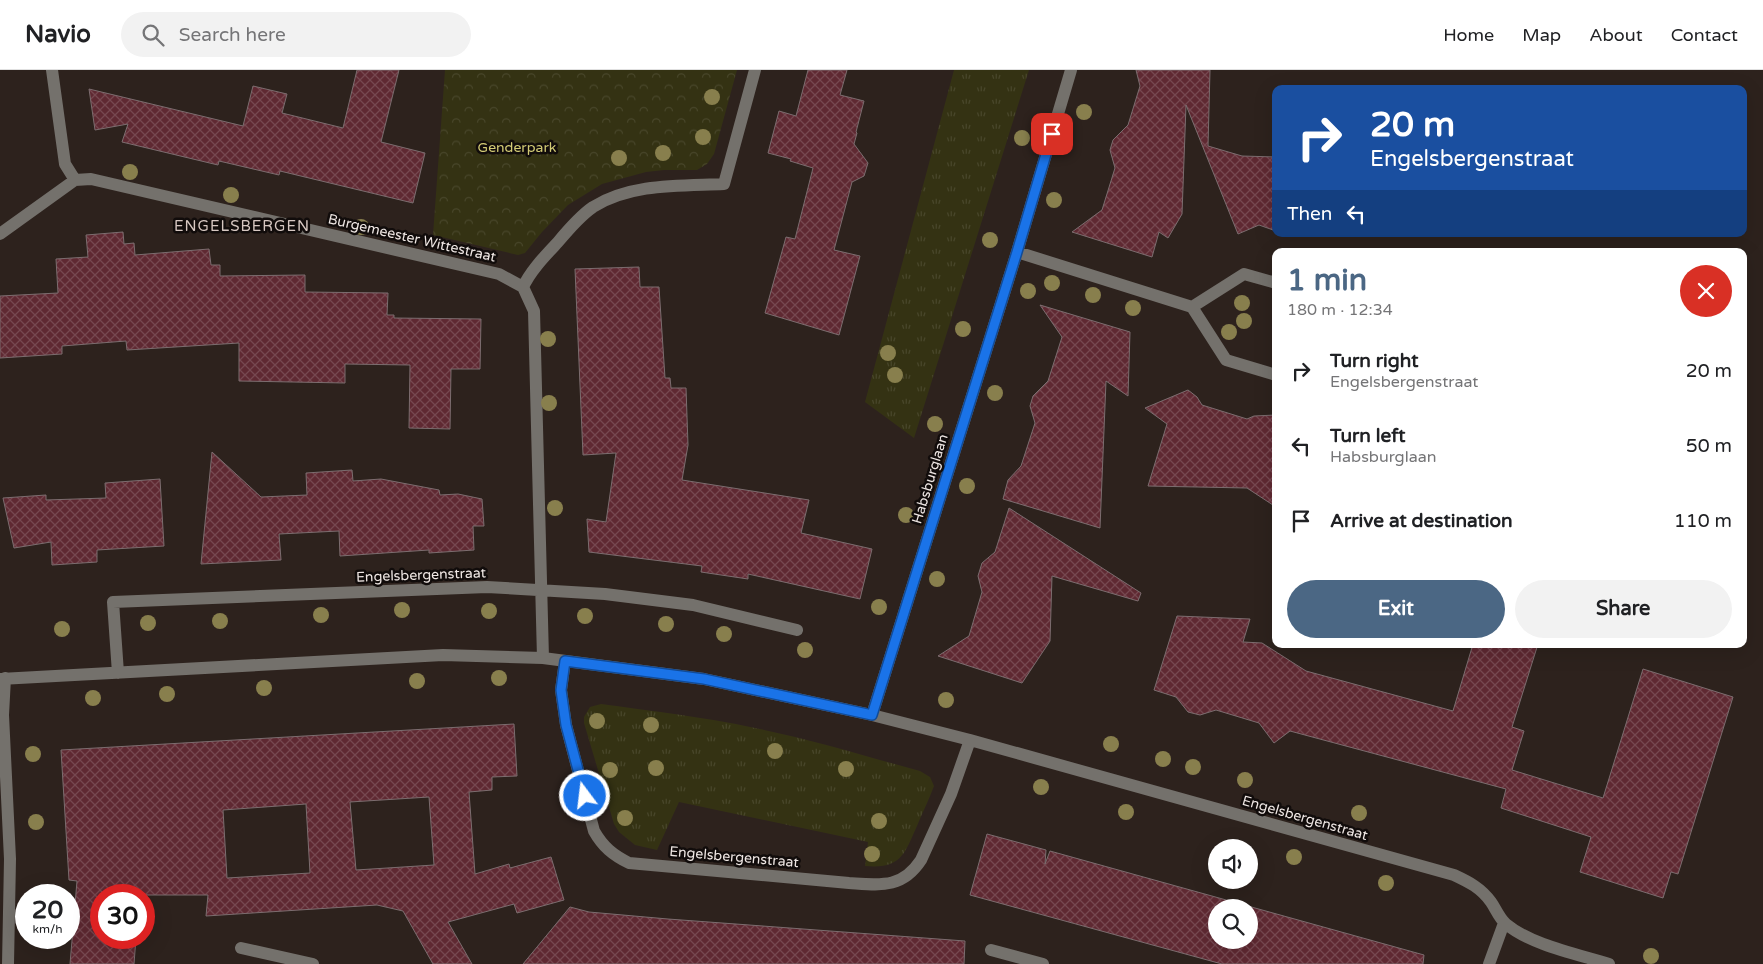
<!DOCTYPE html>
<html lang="en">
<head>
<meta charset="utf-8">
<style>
	:root { --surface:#fff; --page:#f2f2f2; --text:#202124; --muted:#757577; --line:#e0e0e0; --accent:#4b6784 }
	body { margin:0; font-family:"Varela Round",sans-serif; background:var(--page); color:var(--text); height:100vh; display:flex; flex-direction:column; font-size:19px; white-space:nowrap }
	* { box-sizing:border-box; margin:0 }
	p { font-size:16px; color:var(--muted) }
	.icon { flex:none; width:28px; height:28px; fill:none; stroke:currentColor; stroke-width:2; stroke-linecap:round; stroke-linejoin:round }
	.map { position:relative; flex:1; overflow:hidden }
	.side { position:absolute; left:1272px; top:178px; width:475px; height:400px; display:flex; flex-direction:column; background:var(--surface); border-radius:10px; box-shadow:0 5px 20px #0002 }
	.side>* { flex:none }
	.hud { position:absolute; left:1272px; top:15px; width:475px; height:152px; border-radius:10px; box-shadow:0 5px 20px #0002; background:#1a4fa0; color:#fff; overflow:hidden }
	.tools { position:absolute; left:1208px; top:769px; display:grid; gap:10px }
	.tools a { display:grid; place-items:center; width:50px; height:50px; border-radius:50%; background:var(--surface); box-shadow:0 5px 20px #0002; font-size:25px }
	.speed { position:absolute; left:15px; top:814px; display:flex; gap:10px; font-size:25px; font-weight:700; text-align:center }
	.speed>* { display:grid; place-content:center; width:65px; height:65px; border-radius:50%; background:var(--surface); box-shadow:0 5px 20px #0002; line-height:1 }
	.speed small { font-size:12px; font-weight:400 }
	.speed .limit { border:8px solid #d22; background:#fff; color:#111 }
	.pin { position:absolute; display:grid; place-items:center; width:42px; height:42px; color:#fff; margin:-21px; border-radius:10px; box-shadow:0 2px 8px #0006 }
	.me { position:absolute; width:55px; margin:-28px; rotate:345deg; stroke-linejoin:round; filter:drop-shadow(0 0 4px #0008) }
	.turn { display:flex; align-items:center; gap:18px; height:105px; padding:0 15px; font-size:22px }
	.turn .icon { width:65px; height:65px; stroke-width:2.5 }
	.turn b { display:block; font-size:35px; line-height:42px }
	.then { display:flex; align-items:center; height:48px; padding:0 15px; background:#0003; gap:10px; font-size:19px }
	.round { display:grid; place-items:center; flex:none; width:52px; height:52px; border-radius:26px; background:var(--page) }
	.headline { display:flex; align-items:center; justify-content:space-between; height:85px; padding:0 15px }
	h1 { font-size:30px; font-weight:700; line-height:38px; color:var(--accent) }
	.button { display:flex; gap:10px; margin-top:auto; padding:10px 15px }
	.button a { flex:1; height:58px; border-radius:30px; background:var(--accent); color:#fff; font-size:20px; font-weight:700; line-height:58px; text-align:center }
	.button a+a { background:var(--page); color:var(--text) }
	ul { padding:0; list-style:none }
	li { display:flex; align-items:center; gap:15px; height:75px; padding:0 15px }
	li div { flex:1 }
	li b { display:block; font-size:19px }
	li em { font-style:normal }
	header { display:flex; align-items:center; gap:30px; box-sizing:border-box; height:70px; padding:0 25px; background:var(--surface); border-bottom:1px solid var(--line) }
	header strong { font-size:24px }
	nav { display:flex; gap:28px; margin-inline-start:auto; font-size:18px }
	.search { width:350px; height:45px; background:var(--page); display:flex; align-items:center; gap:12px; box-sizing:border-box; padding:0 18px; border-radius:28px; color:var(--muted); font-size:19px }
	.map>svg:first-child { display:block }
</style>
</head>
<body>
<header>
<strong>Navio</strong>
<div class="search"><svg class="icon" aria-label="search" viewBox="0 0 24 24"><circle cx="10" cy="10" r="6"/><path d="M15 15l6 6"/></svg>Search here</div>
<nav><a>Home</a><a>Map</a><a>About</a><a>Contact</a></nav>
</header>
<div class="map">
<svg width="1763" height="894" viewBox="0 0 1763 894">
	<defs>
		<pattern id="grass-tufts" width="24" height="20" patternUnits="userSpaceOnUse" patternTransform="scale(1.25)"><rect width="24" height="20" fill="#343213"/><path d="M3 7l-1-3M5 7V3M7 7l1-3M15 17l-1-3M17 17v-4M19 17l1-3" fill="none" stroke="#48462a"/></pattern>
		<pattern id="forest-crowns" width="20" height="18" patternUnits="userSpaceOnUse" patternTransform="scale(1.25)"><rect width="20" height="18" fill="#343213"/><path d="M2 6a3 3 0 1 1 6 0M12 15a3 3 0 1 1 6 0" fill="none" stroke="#48462a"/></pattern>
		<pattern id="building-cross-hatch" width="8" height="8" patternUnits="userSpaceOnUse" patternTransform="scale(1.25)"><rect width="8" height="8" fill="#5f2932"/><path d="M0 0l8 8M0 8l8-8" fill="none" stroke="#764850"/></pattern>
	</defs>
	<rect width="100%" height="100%" fill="#2d221d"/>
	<path fill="url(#grass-tufts)" d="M954,0H1029L914,368L865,332Z
		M601,634C652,641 704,647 755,658C810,669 865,686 920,701L930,707L934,716C929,730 922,743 917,756C904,785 901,799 865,796L868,772L679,732L657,780L635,775L619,762L614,754L584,653V647L590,637Z"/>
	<path fill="url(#forest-crowns)" d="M445,0H737L714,84L707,94L697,100H664L646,102L602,114L568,135L542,162L525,183L518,185L433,165Z"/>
	<path fill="url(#building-cross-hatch)" stroke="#7c6d6f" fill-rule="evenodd" d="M357,0H399L381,72L425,83L413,133L280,101L279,105L219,91L218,95L122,72L128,54L95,60L89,19L243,56L253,16L287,24L282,43L343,58Z
		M808,0H847L840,25L864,31L856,62L857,63L854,74L868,93L864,106L852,112L834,180L860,186L839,265L765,243L786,167L795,169L813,98L790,91L791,89L768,83L779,41L796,46Z
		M1136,0H1210L1208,76L1242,86L1276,87V161L1259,155L1238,164L1186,35L1182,144L1168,168L1159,162L1152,187L1072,162L1102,140L1115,98L1110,80L1113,70L1128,55L1140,16Z
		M123,162L124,174L134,173L135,185L209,179L211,195H220V206L305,205V222L388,223L387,245H394V248L481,249L480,299H451L450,359L409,358L410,295L345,294V313L239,311V273L127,280L126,271L62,276V284L0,288V226L58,223L56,189L88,187L86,165Z
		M639,197L640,217H659L665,308H670L671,318H686L688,375L682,410L809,430L801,463L872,479L860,529L748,504V509L701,502L702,496L589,482L587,449L606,452L616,383L583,385L575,199Z
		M1040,235L1130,262L1128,326L1106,311L1100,458L1003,429L1008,410L1021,396L1035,353L1030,336L1033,326L1048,311L1062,267Z
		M1188,320L1197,327L1202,335L1247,349L1254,346L1276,345V437L1247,418L1148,416L1167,354L1145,338Z
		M212,382L261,427L307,425L306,403L352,400L353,411L381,409L439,420L440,425L458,424L482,429L484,456H473L474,480L429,483V480L340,486L339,461L279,464L281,490L201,494Z
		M160,409L164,476L97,480V492L52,495L51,472L14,478L3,428L46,425V430L106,428L105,413Z
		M1009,438L1141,523L1138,531L1052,506L1050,571L1022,613L938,586L969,566L982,522L978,506L982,493L995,482Z
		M1177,546L1250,549L1243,572L1262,573L1306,601L1453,641L1473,574H1538L1512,657L1524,661L1512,700L1603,728L1643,599L1733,627L1678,804L1671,802L1663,828L1580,802L1591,767L1501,738L1506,719L1290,661L1274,673L1259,653L1216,640L1200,645L1188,642L1176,627L1154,620Z
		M514,654L517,706L492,707V720L469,722L475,804L509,794L510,798L551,787L564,830L517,843L514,834L448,852L472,894H433L403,841L377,835L206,846L208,825H101V868H136L134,894H70L77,811L69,810L61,680ZM429,727L434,795L356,800L350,732ZM306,734L310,803L227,808L223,740Z
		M987,764L1046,780L1045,794L1050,781L1424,885L1423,894H1222L970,825ZM1216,838H1249V870H1216Z
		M570,837L589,842L668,849L965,871L964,894H523Z"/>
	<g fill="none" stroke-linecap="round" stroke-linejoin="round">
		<path stroke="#74716c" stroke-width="12" d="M52,0L65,94L75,110
			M0,164L75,110L91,109L499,204L523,217L534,241L543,588
			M1017,182L1192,237L1226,290L1276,305
			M523,217C531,200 545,186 558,172C568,160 580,146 593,137C631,113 681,116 724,114L755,0
			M1192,237L1244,204L1276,213
			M565,591L561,620L566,655L594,761C603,777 613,785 629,793L849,813C880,815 902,819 921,790L951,724L970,670
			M118,603L113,532L487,517L605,524L693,535L797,560
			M5,608L3,645L10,789L8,894
			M0,609L443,585L543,588L704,609L872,645L970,670L1454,805C1469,812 1481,818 1491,832C1496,839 1499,848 1506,854C1531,875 1577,884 1609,894
			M872,645L1017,182L1071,0
			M241,878L313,894
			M991,880L1043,894
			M1489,894L1504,853"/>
	</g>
	<g fill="#887f4d">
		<circle cx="712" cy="27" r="8"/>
		<circle cx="1084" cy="42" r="8"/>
		<circle cx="703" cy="67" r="8"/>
		<circle cx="1022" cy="68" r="8"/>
		<circle cx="663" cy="83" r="8"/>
		<circle cx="619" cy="88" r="8"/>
		<circle cx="130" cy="102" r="8"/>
		<circle cx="231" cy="125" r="8"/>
		<circle cx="1054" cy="130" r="8"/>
		<circle cx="361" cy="157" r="8"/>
		<circle cx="990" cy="170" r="8"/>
		<circle cx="1052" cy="213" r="8"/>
		<circle cx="1028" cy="221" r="8"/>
		<circle cx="1093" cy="225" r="8"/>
		<circle cx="1242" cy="233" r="8"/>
		<circle cx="1133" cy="238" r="8"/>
		<circle cx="1244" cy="251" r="8"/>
		<circle cx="963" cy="259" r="8"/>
		<circle cx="1229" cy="262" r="8"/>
		<circle cx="548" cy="269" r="8"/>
		<circle cx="888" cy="283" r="8"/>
		<circle cx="895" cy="305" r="8"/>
		<circle cx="995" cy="323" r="8"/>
		<circle cx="549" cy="333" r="8"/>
		<circle cx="935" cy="354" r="8"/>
		<circle cx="967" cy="416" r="8"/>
		<circle cx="555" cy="438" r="8"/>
		<circle cx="906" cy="445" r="8"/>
		<circle cx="937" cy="509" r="8"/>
		<circle cx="879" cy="537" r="8"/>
		<circle cx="402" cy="540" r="8"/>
		<circle cx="489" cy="541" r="8"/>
		<circle cx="321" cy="545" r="8"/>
		<circle cx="585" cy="546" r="8"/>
		<circle cx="220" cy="551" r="8"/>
		<circle cx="148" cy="553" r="8"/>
		<circle cx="666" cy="554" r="8"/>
		<circle cx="62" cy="559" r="8"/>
		<circle cx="724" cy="564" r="8"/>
		<circle cx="805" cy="580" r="8"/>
		<circle cx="499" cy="608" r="8"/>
		<circle cx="417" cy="611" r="8"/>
		<circle cx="264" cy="618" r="8"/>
		<circle cx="167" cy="624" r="8"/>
		<circle cx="93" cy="628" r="8"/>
		<circle cx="946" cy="630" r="8"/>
		<circle cx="597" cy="651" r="8"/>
		<circle cx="651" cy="655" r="8"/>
		<circle cx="1111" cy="674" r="8"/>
		<circle cx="775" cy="681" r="8"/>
		<circle cx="33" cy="684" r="8"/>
		<circle cx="1163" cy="689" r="8"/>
		<circle cx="1193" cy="697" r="8"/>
		<circle cx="656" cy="698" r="8"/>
		<circle cx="846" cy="699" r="8"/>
		<circle cx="610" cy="700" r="8"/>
		<circle cx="1245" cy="710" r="8"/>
		<circle cx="1041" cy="717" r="8"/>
		<circle cx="1126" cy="742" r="8"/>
		<circle cx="1359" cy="743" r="8"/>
		<circle cx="625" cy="748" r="8"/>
		<circle cx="879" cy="751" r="8"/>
		<circle cx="36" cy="752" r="8"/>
		<circle cx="872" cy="784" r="8"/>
		<circle cx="1294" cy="787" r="8"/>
		<circle cx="1386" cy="813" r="8"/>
		<circle cx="1651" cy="886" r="8"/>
	</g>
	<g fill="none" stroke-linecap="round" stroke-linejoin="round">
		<g stroke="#114b97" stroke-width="12">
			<path id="route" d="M585,726L566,655L561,620L565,591L704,609L872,645L1017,182L1052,64"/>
		</g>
		<use href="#route" stroke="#1a73e8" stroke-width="9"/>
	</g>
	<g text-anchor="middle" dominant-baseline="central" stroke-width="5" stroke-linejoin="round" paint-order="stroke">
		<g font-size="14" fill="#d3cb75" stroke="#110c0b">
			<text x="517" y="77">Genderpark</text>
		</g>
		<g font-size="14" fill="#efe7e4" stroke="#110c0b">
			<text transform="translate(412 168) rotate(13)">Burgemeester Wittestraat</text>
			<text transform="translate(930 409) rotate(-73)">Habsburglaan</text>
			<text transform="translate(421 505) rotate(-2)">Engelsbergenstraat</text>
			<text transform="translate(1305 748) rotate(16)">Engelsbergenstraat</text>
			<text transform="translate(734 787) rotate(5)">Engelsbergenstraat</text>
		</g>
		<g font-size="15" letter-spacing="1" fill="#d7c8c2" stroke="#110c0b">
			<text x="242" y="156">ENGELSBERGEN</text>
		</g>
	</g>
</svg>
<div class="tools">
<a><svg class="icon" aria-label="sound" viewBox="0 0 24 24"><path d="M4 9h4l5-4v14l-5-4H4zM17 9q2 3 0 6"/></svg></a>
<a><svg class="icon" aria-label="search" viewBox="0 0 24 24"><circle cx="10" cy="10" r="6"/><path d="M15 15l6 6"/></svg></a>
</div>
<div class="speed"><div>20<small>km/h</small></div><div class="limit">30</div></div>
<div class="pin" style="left:1052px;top:64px;background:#d93025"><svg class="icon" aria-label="arrive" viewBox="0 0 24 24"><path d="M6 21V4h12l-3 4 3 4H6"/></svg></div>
<svg class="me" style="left:585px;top:726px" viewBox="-20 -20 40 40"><circle r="17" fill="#1a73e8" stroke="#fff" stroke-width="3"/><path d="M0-11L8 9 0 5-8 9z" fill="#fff"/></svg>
<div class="hud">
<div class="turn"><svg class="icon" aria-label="right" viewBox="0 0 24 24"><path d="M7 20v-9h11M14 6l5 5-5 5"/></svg><div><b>20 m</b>Engelsbergenstraat</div></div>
<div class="then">Then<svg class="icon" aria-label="left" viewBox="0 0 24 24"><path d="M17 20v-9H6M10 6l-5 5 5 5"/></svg></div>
</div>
<section class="side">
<div class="headline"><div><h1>1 min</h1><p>180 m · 12:34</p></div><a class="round" style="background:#d93025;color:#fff"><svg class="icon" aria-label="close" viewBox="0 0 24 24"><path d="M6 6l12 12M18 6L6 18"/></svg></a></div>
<ul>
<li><svg class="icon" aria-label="right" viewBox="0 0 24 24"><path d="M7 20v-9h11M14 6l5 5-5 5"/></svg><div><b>Turn right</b><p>Engelsbergenstraat</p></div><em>20 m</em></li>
<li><svg class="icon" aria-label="left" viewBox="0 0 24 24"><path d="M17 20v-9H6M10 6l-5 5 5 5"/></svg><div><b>Turn left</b><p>Habsburglaan</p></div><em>50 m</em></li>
<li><svg class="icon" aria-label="arrive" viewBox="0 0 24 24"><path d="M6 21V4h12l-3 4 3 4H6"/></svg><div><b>Arrive at destination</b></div><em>110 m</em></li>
</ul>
<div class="button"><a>Exit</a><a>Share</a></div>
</section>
</div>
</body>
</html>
